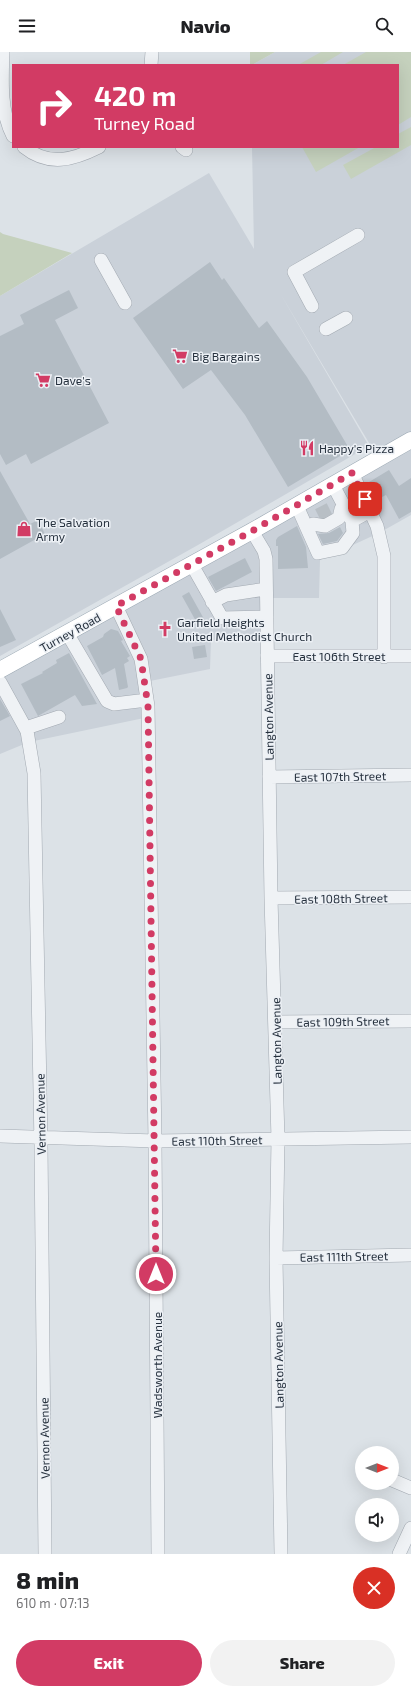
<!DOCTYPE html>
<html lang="en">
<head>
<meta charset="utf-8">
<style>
	:root { --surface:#fff; --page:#f2f2f2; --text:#202124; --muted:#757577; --accent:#d23b64 }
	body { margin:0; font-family:"Exo 2",sans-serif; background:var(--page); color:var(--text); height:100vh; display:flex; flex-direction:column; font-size:15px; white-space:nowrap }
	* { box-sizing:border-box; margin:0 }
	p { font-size:13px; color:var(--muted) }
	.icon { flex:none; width:22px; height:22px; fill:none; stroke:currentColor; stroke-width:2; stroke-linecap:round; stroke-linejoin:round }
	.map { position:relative; height:1502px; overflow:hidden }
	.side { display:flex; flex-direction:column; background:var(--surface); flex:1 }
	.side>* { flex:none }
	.guide { position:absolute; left:12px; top:12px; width:387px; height:84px; border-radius:0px; box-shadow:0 4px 16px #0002; background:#d23b64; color:#fff; overflow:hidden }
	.needle { width:26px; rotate:90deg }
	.buttons { position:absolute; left:355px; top:1394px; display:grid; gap:8px }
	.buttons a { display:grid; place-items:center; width:44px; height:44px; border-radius:50%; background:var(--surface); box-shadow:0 4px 16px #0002; font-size:20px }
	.pin { position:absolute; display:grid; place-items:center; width:34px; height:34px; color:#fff; margin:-17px; border-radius:8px; box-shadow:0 2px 6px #0006 }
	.me { position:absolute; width:44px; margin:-22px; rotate:0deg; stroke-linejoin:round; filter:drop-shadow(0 0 3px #0008) }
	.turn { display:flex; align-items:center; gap:14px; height:84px; padding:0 16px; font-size:18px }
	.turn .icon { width:52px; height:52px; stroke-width:2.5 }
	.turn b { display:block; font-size:28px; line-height:34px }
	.round { display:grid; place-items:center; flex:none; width:42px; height:42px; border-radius:21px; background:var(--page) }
	.summary { display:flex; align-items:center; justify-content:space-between; height:68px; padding:0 16px }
	h1 { font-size:24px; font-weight:800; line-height:30px }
	.primary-button { display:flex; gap:8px; margin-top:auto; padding:8px 16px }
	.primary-button a { flex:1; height:46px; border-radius:24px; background:var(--accent); color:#fff; font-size:16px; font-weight:800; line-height:46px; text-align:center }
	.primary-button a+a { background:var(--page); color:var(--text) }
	header { display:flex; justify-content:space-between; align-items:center; height:52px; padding:0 16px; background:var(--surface); font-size:18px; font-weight:800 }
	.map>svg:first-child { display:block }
</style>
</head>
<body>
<header><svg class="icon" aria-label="menu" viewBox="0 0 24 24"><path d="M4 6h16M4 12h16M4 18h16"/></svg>Navio<svg class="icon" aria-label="search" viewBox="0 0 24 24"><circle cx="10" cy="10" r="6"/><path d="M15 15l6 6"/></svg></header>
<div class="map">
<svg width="411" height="1502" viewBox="0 0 411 1502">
	<rect width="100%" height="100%" fill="#dce2e7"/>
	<path fill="#cad1d9" d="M275,0H411V463L379,481L320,508L319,546H266L267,587L211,588L210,617L145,630L149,665L29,690L0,702V618L378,406L280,241L369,394L198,493L0,604V244L209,121L254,197L252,95H398V13H252Z"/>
	<path fill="#c5d1bd" d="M250,0H275L252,13H250Z
		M321,0H343L321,13H298Z
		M366,0H411V65L398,73V13H343Z
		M411,75V93L351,127L343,113L376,95H398V82Z
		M302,95H360L316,120Z
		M0,180L3,182L72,201L0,244Z"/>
	<path fill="#b3bcc4" d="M210,210L222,228L224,226L259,276L267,269L307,325L350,398L288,435L245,363L211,318L183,337L133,266Z
		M69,238L78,256L55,268L109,371L31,412L26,402L6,413L0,402V284L24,272L20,263Z
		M389,418L399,434L411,426V460L399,467L386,443L378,447L369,430Z
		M0,419L30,472L38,468L45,482L0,507Z
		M297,474L306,495L308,516L278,517V494H276V488L278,485Z
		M340,475L343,481L337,489L323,492L318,482L329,481Z
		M245,506L252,520L216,539L208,525Z
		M189,540L204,567L197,571L182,544Z
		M0,557L16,588L0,595Z
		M111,577L118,579L123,588L121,589L130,604L127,606L129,609L124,612L128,635L127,636L119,638L115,616L102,623L87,594L103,585L104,582Z
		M205,593L207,605L194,607L192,595Z
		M69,601L97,652L82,654L75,643L38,664L21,632L43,621L42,620L57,611L56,608Z
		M0,647L10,664L0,669Z"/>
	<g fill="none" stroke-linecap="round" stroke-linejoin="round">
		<path stroke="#b8bfc5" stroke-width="13" stroke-dasharray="13 6" stroke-linecap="butt" d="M318,463L334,455"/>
		<g stroke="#a2a9b1" stroke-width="14">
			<path id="minor" d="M3,0C2,28 0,59 13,84
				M151,13L152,0
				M24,95C49,115 73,108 99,95
				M182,95L186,98
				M101,208L125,251
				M312,254L294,220L358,183
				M326,277L346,266
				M352,421L377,474L384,504V605
				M333,433L352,469
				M297,454L318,501L342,496L353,481L352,469L370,459
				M313,472L325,474L339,466L341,457
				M252,479L264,499L266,507L271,846L278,1087L276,1206L281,1502
				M192,513L222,566L267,565
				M212,550L226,543L266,537
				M116,554L141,607L148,654L155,1089L158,1502
				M67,581L107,649L114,652L147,648
				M267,604H411
				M0,630L27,679L34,721L41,1093L45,1502
				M26,676L59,665
				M269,725L411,723
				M271,846L411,845
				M275,970L411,969
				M0,1084L155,1089L411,1085
				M276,1206L411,1203
				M392,1428L411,1436
				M399,1502L411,1476"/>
		</g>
		<g stroke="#9ba8b3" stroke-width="17">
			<path id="major" d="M0,618L252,479L411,388"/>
		</g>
		<use href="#minor" stroke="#eff2f5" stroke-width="13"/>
		<use href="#major" stroke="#fff" stroke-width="16"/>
	</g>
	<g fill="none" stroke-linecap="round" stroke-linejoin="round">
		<path stroke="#d23b64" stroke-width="7" stroke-dasharray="0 12.6" d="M156,1222L148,654L141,607L116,554L252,479L352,421L365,447"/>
	</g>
	<defs>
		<g id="supermarket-bare" transform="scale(1.2)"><path d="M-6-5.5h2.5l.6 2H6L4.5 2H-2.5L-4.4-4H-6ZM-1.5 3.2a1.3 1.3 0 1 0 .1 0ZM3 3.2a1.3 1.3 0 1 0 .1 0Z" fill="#d23b64" stroke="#ecf0f5" stroke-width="2.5" paint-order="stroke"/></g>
		<g id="restaurant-bare" transform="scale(1.2)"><path d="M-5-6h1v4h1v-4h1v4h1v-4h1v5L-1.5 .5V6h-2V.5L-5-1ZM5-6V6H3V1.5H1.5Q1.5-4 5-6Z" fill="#d23b64" stroke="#ecf0f5" stroke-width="2.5" paint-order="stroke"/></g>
		<g id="shop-bare" transform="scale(1.2)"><path d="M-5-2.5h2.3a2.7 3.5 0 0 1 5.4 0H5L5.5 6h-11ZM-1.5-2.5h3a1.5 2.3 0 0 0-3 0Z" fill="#d23b64" stroke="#ecf0f5" stroke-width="2.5" paint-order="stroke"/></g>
		<g id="church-bare" transform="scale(1.2)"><path d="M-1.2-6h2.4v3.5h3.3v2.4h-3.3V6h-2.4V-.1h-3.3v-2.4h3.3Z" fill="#d23b64" stroke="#ecf0f5" stroke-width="2.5" paint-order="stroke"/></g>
	</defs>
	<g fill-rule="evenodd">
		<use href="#supermarket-bare" x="180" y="304"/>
		<use href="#supermarket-bare" x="43" y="328"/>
		<use href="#restaurant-bare" x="307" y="396"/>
		<use href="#shop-bare" x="24" y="477"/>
		<use href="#church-bare" x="165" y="577"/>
	</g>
	<g text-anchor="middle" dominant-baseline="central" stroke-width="3" stroke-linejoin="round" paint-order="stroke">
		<g font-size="12" fill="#26313e" stroke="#ecf0f5" text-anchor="start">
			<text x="192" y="304">Big Bargains</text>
			<text x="55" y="328">Dave's</text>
			<text x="319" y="396">Happy's Pizza</text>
			<text x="36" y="470">The Salvation<tspan x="36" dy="14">Army</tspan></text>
			<text x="177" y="570">Garfield Heights<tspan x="177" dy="14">United Methodist Church</tspan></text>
		</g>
		<g font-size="12" fill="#26313e" stroke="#ecf0f5">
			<text transform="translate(70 580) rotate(-29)">Turney Road</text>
			<text x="339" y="604">East 106th Street</text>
			<text transform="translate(268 665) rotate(-91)">Langton Avenue</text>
			<text transform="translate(340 724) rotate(-1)">East 107th Street</text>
			<text transform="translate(341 846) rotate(-1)">East 108th Street</text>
			<text transform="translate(343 969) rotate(-1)">East 109th Street</text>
			<text transform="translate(276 989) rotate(-91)">Langton Avenue</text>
			<text transform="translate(40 1062) rotate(-91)">Vernon Avenue</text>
			<text transform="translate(217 1088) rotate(-1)">East 110th Street</text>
			<text transform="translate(344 1204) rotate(-1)">East 111th Street</text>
			<text transform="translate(157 1313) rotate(-90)">Wadsworth Avenue</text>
			<text transform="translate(278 1313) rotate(-91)">Langton Avenue</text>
			<text transform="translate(44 1386) rotate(-91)">Vernon Avenue</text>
		</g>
	</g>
</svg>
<div class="buttons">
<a><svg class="needle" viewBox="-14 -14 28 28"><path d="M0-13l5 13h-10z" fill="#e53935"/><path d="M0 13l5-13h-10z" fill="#757577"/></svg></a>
<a><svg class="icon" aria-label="sound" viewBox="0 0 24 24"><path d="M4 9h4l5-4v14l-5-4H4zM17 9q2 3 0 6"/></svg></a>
</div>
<div class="pin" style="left:365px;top:447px;background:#d93025"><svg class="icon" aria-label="arrive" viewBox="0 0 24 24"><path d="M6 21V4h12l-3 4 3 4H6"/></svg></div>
<svg class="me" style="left:156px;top:1222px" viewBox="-20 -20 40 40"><circle r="17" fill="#d23b64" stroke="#fff" stroke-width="3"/><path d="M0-11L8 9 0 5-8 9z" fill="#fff"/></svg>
<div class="guide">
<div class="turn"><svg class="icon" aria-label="right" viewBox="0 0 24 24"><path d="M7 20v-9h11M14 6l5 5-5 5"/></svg><div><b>420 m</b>Turney Road</div></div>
</div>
</div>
<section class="side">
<div class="summary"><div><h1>8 min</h1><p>610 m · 07:13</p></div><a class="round" style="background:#d93025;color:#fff"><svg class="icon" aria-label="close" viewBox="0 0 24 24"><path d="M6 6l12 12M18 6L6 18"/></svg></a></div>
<div class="primary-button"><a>Exit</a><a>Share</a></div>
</section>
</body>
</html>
